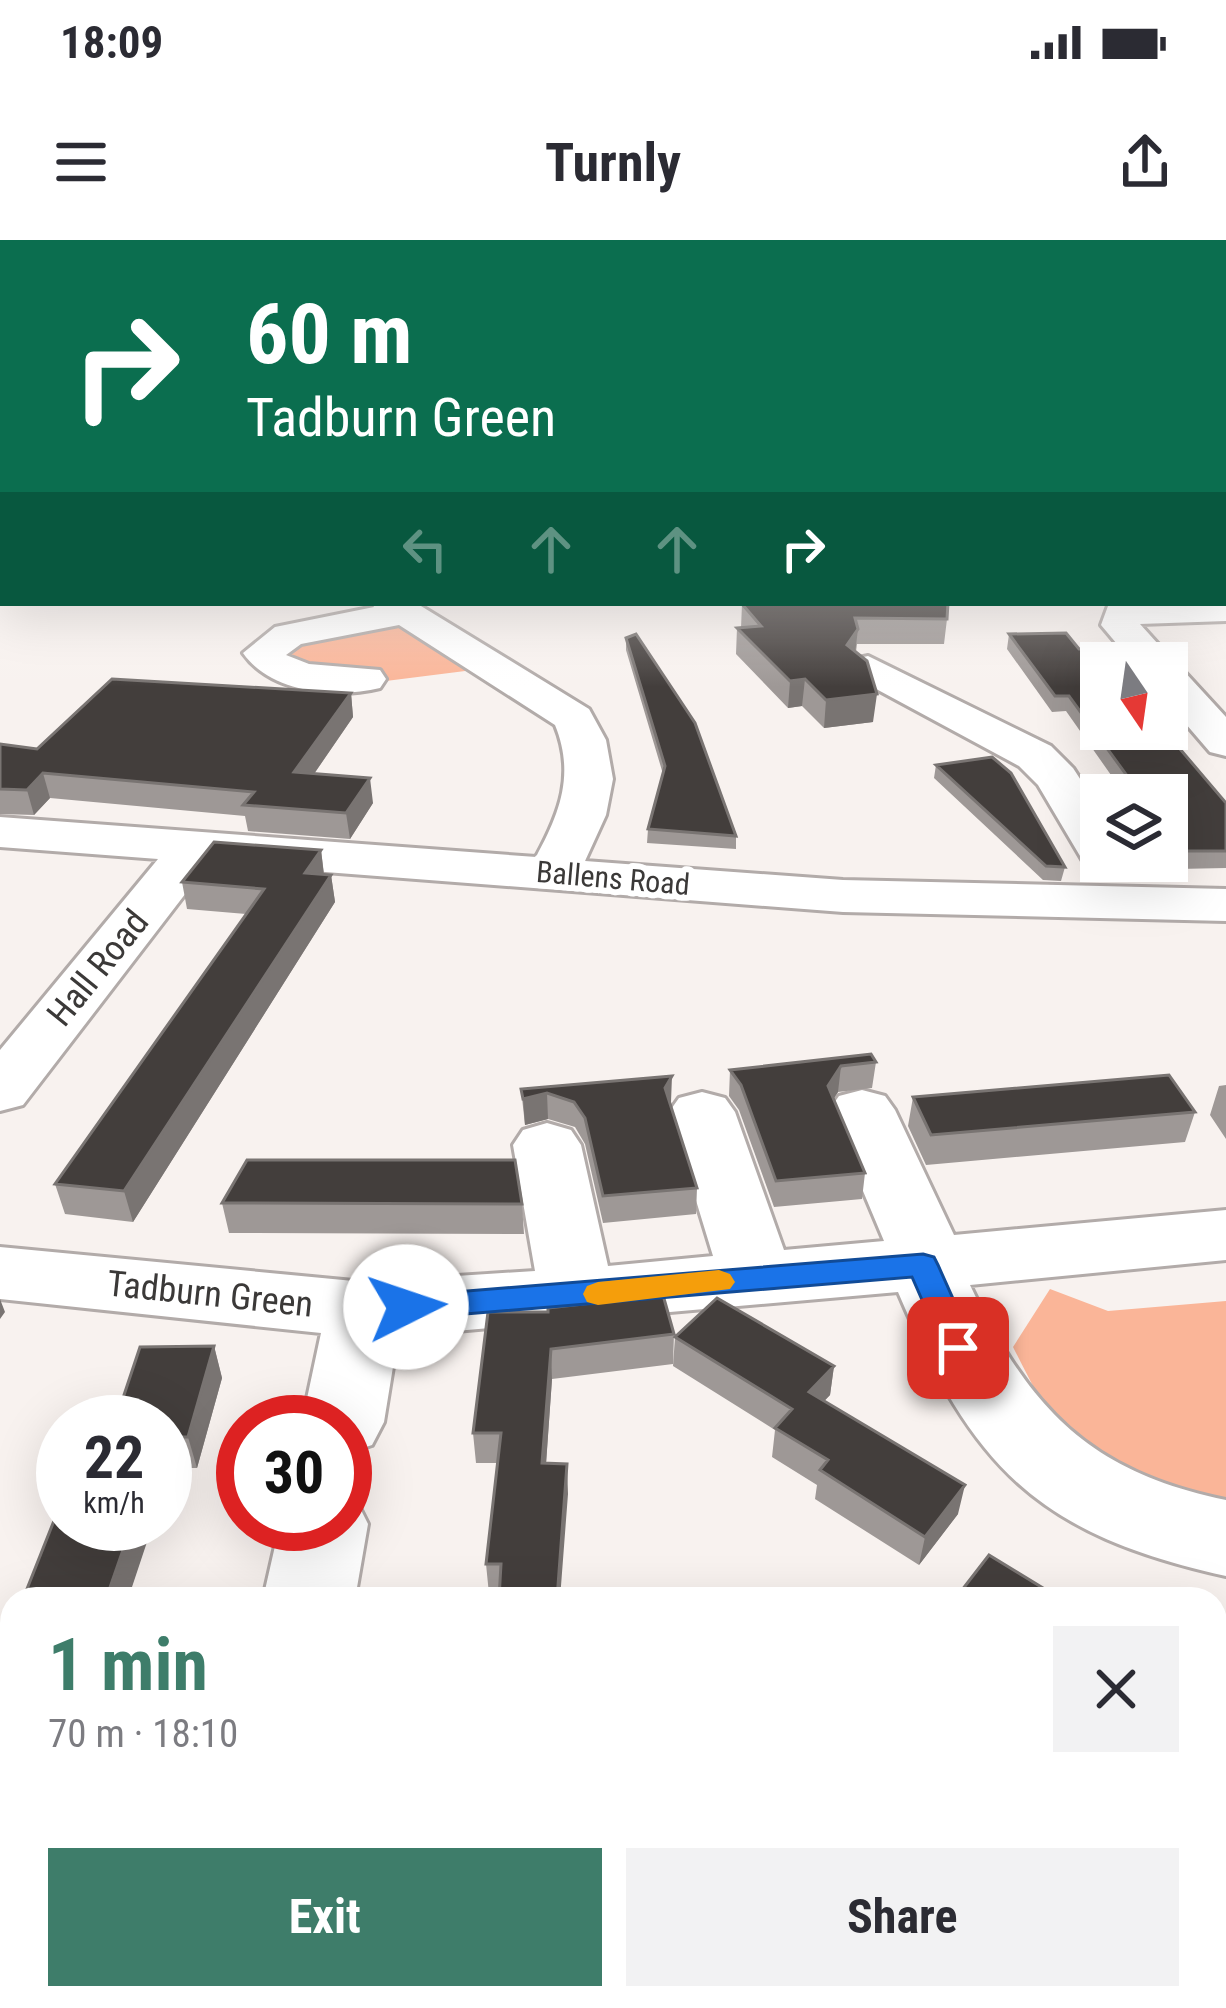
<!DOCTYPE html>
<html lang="en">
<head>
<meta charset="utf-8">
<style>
	:root { --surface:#fff; --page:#f2f2f3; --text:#2b2b33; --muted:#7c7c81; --accent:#3e7d6a }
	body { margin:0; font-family:"Roboto Condensed",sans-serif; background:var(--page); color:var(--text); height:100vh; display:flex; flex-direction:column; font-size:45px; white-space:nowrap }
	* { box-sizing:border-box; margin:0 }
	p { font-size:39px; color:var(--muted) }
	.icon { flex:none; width:66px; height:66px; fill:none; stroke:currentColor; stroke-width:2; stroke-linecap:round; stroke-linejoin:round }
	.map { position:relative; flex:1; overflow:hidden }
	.panel { position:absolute; left:0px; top:1347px; width:1227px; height:423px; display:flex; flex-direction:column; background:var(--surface); border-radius:36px 36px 0 0; box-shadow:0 12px 48px #0002 }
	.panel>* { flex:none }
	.banner { position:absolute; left:0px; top:0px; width:1227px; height:366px; box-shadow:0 12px 48px #0002; background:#0b6e4f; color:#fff; overflow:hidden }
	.needle { width:78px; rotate:167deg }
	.controls { position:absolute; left:1080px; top:402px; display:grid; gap:24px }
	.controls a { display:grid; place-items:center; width:108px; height:108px; border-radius:0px; background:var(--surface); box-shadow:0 12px 48px #0002; font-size:60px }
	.speed { position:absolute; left:36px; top:1155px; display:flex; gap:24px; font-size:60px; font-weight:700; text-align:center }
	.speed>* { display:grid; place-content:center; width:156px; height:156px; border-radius:50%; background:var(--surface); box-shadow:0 12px 48px #0002; line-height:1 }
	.speed small { font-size:30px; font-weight:400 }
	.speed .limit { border:18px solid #d22; background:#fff; color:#111 }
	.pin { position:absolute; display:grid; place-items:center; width:102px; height:102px; color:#fff; margin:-51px; border-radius:24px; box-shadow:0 6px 18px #0006 }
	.me { position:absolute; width:132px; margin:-66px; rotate:86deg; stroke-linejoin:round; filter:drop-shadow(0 0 9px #0008) }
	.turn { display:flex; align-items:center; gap:42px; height:252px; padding:0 48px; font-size:54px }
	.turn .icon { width:156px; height:156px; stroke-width:2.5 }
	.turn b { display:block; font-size:84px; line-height:102px }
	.lanes { display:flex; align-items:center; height:114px; padding:0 48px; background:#0003; justify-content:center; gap:60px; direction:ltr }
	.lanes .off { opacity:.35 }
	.round { display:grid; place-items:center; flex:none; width:126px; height:126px; border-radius:0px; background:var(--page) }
	.summary { display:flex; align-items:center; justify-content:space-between; height:204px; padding:0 48px }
	h1 { font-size:72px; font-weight:700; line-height:90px; color:var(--accent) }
	.button { display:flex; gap:24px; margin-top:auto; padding:24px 48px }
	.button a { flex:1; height:138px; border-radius:0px; background:var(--accent); color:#fff; font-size:48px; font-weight:700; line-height:138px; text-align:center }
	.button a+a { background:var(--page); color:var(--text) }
	.status { display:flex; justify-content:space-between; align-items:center; height:84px; padding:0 60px; background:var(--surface); direction:ltr }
	.status svg { height:33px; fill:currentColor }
	header { display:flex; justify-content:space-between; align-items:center; height:156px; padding:0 48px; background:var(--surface); font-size:54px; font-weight:700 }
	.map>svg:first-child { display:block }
</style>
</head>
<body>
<div class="status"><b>18:09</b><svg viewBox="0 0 49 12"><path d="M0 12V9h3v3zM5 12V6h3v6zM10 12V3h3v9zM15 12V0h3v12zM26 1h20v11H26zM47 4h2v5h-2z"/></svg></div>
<header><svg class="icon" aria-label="menu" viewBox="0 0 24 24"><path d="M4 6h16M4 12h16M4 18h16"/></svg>Turnly<svg class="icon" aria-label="share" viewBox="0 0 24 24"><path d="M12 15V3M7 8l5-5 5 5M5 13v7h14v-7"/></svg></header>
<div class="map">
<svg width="1226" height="1768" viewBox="0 0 1226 1768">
	<rect width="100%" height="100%" fill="#f8f2ef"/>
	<path fill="#fab598" d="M392,384L481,429L378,442L383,434L304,428L279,419L283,403Z
		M1050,1049L1108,1071L1226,1061V1262C1192,1258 1100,1226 1075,1203C1047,1178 1030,1140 1013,1107Z"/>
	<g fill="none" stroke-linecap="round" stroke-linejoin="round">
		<g stroke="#b2aba9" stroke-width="6">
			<path id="minor" d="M1224,200H1226V211H1224Z
				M3,334V358L0,359V335Z
				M1226,359V381L1140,384L1168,415L1172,426L1181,428L1226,477V516L1210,512L1167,462V423H1133L1101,385L1108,366L1120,363H1224Z
				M372,363H416L589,469L606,500L613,539L606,575L585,621L843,640L1226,649V681L843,672L209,623L23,865L0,871V810L158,619L0,607V577L536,617C560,573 575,534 555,485L399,385L301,404L286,415L309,424L380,430L386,439L380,448C336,459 271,453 243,413L275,387L374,367Z
				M868,416L1051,506L1073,528L1101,571V621H1118L1101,625L1083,621L1038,545L1019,526L854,437L848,428L854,419Z
				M862,850L885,856L895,870L954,995L1226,970V1020L970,1045C1029,1168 1089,1232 1226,1260V1336C1037,1294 973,1228 898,1052L398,1096L384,1182L372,1205L345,1214V1182H302L321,1093L0,1059V1007L364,1042L535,1031L513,905L523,890L547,883L571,890L581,905L608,1026L713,1016L669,872L679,858L702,852L725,858L735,872L784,1010L884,1001L829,870L839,856Z
				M345,1254L355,1258L368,1284L355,1359H263L280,1284H345Z"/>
		</g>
		<path stroke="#aca7a5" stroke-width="12" stroke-dasharray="9 9" stroke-linecap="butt" d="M0,1528L12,1529
			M1215,1721L1226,1692
			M900,1758V1768
			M1180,1758L1219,1763L1220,1768"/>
		<use href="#minor" fill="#fff" fill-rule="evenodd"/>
	</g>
	<path fill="#9e9896" d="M742,364L947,379L944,404H857L856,412L873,482L824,488L802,466L788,468L736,414L737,388H741Z
		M1009,394L1101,489L1226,563V628L1177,629L1167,614V555H1125L1066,471L1052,472L1007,409Z
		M626,398L736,596V609L647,603L648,589L663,534L626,410Z
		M351,453L353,477L314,534L373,563L350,599L248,591L245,576L50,558L34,575L0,574V504L37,509Z
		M936,525L1065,627L1061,641L1043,640L934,538Z
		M321,610L324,634L331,635L335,662L133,982L65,974L55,944L246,674L187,669L182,642Z
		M876,822L872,848L838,852L833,859L865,933L862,959L774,967L739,870L729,856L730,830Z
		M1226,845V899L1210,875L1219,846Z
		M521,849L670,863L697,948L696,974L603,983L585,904L575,887L548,879L525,885Z
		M913,857L1195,872L1185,902L926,925L908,886Z
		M222,963L522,964L524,994L229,993Z
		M548,1072L674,1094L673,1124L552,1139L546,1223L568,1254L499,1354H489L486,1324L498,1223H476L473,1193Z
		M675,1097L834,1126L830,1155L824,1161L958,1274L919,1325L815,1259L817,1245L772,1217L775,1190L673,1126Z
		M214,1106L222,1138L197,1228H171L165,1246V1182Z
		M12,1388V1491L0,1490V1419Z
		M1215,1410L1226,1412V1528L1215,1526Z
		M1064,1758H1190L1191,1768H1064Z"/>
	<path fill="#797472" d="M3,220V242L0,247V225Z
		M858,389L855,414L847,405Z
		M805,439L802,466L788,468L790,441Z
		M351,453L353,477L298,557L294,532Z
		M877,454L873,482L824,488L826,460Z
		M43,533L50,558L34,575L27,550Z
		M370,538L373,563L350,599L346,573Z
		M321,610L324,636L305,633Z
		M331,635L335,662L133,982L124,951Z
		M841,826L838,852L825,872L828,846Z
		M672,836L671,862L665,873V848Z
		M547,853L548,879L525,885L523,859Z
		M0,1059L5,1072L0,1079Z
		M214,1106L222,1138L197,1228L188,1197Z
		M551,1109L552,1139L544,1253L542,1223Z
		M834,1126L830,1155L806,1180L809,1152Z
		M165,1208L171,1228L165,1246Z
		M567,1224L568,1254L560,1359H557Z
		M965,1245L958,1274L919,1325L925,1297Z
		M132,1284H153L128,1359H106Z
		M117,1758H140L137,1768H114Z"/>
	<path fill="#433e3c" stroke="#797472" stroke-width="3" d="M0,200H3V220L0,225Z
		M948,363L947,379L855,378L858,389L847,405L867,421L877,454L826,460L805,439L790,441L737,388L761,386L742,364Z
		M1066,393L1079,409H1087L1101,426V489H1163L1226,563V611H1182L1167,591V555H1141L1069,456H1055L1009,394Z
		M636,394L695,483L736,596L648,589L665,526L626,398Z
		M112,439L351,453L294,532L370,538L346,573L243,565L254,552L43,533L27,550L0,549V504L37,509Z
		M992,517L1011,533L1065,627L1046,626L936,525Z
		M214,602L321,610L305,633L331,635L124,951L55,944L264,649L182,642Z
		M871,814L876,822L841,826L828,846L865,933L776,941L741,845L730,830Z
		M1169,835L1195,872L931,895L913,857Z
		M672,836L665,848L697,948L603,956L585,878L574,862L547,853L523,859L521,849Z
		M247,920H515L522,964L222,963Z
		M663,1055L674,1094L551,1109L542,1223L567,1224L557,1359H499L501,1324H486L501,1193H473L488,1072H548V1068Z
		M717,1058L834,1126L809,1152L965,1245L925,1297L820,1230L828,1220L775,1188L792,1169L675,1097Z
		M214,1106L188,1197H165V1182H115L140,1107Z
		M63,1258V1284H132L106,1359H23Z
		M989,1315L1061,1359H955Z
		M12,1388V1461H0V1419Z
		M1215,1410L1226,1412V1495L1215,1493Z
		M3,1738L12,1739V1758H117L114,1768H0V1746Z
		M510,1758H715V1768H508Z
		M1080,1758H1190L1191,1768H1081Z"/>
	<linearGradient id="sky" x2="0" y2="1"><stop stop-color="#b0aebe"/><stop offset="0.45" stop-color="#fcf9f8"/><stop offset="1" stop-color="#fcf9f8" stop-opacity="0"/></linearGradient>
	<rect width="1226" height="447" fill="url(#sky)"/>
	<path fill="#1a73e8" stroke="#114b97" stroke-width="3" d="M923,1014L934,1017L938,1025L975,1108L970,1117H947L912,1037L406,1079L395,1075L391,1067L395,1059L406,1056Z"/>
	<path fill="#f59e0b" d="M719,1030L730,1034L735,1042L730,1049L598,1065L587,1062L583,1054L587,1046L598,1042Z"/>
	<g text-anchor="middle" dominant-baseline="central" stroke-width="12" stroke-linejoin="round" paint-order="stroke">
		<g font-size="30" fill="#3b3938" stroke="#fff">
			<text transform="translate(613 638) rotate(5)">Ballens Road</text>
		</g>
		<g font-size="36" fill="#3b3938" stroke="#fff">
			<text transform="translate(98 728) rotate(-51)">Hall Road</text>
			<text transform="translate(210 1054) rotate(6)">Tadburn Green</text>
		</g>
	</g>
</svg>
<div class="controls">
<a><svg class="needle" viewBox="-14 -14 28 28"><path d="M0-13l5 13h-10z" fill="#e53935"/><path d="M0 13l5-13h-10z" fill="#7c7c81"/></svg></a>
<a><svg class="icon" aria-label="layers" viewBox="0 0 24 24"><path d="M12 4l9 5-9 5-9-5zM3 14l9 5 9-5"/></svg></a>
</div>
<div class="speed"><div>22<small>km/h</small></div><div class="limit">30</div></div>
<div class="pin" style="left:958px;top:1108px;background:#d93025"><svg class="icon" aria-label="arrive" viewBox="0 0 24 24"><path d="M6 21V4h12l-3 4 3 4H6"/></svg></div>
<svg class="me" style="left:406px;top:1067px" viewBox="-20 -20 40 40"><circle r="19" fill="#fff"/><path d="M0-13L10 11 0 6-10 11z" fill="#1a73e8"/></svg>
<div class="banner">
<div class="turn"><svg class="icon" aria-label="right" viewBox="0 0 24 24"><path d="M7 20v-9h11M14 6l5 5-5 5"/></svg><div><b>60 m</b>Tadburn Green</div></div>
<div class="lanes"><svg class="icon off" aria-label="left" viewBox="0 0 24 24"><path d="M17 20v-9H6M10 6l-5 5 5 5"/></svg><svg class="icon off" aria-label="ahead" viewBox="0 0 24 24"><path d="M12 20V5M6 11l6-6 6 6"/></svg><svg class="icon off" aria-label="ahead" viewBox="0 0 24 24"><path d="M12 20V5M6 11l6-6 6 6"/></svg><svg class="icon" aria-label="right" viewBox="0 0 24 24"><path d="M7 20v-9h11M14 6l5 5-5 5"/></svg></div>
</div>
<section class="panel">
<div class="summary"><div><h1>1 min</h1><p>70 m · 18:10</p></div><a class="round"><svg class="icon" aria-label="close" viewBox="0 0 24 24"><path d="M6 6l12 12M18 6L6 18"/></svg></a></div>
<div class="button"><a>Exit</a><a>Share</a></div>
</section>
</div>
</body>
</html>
